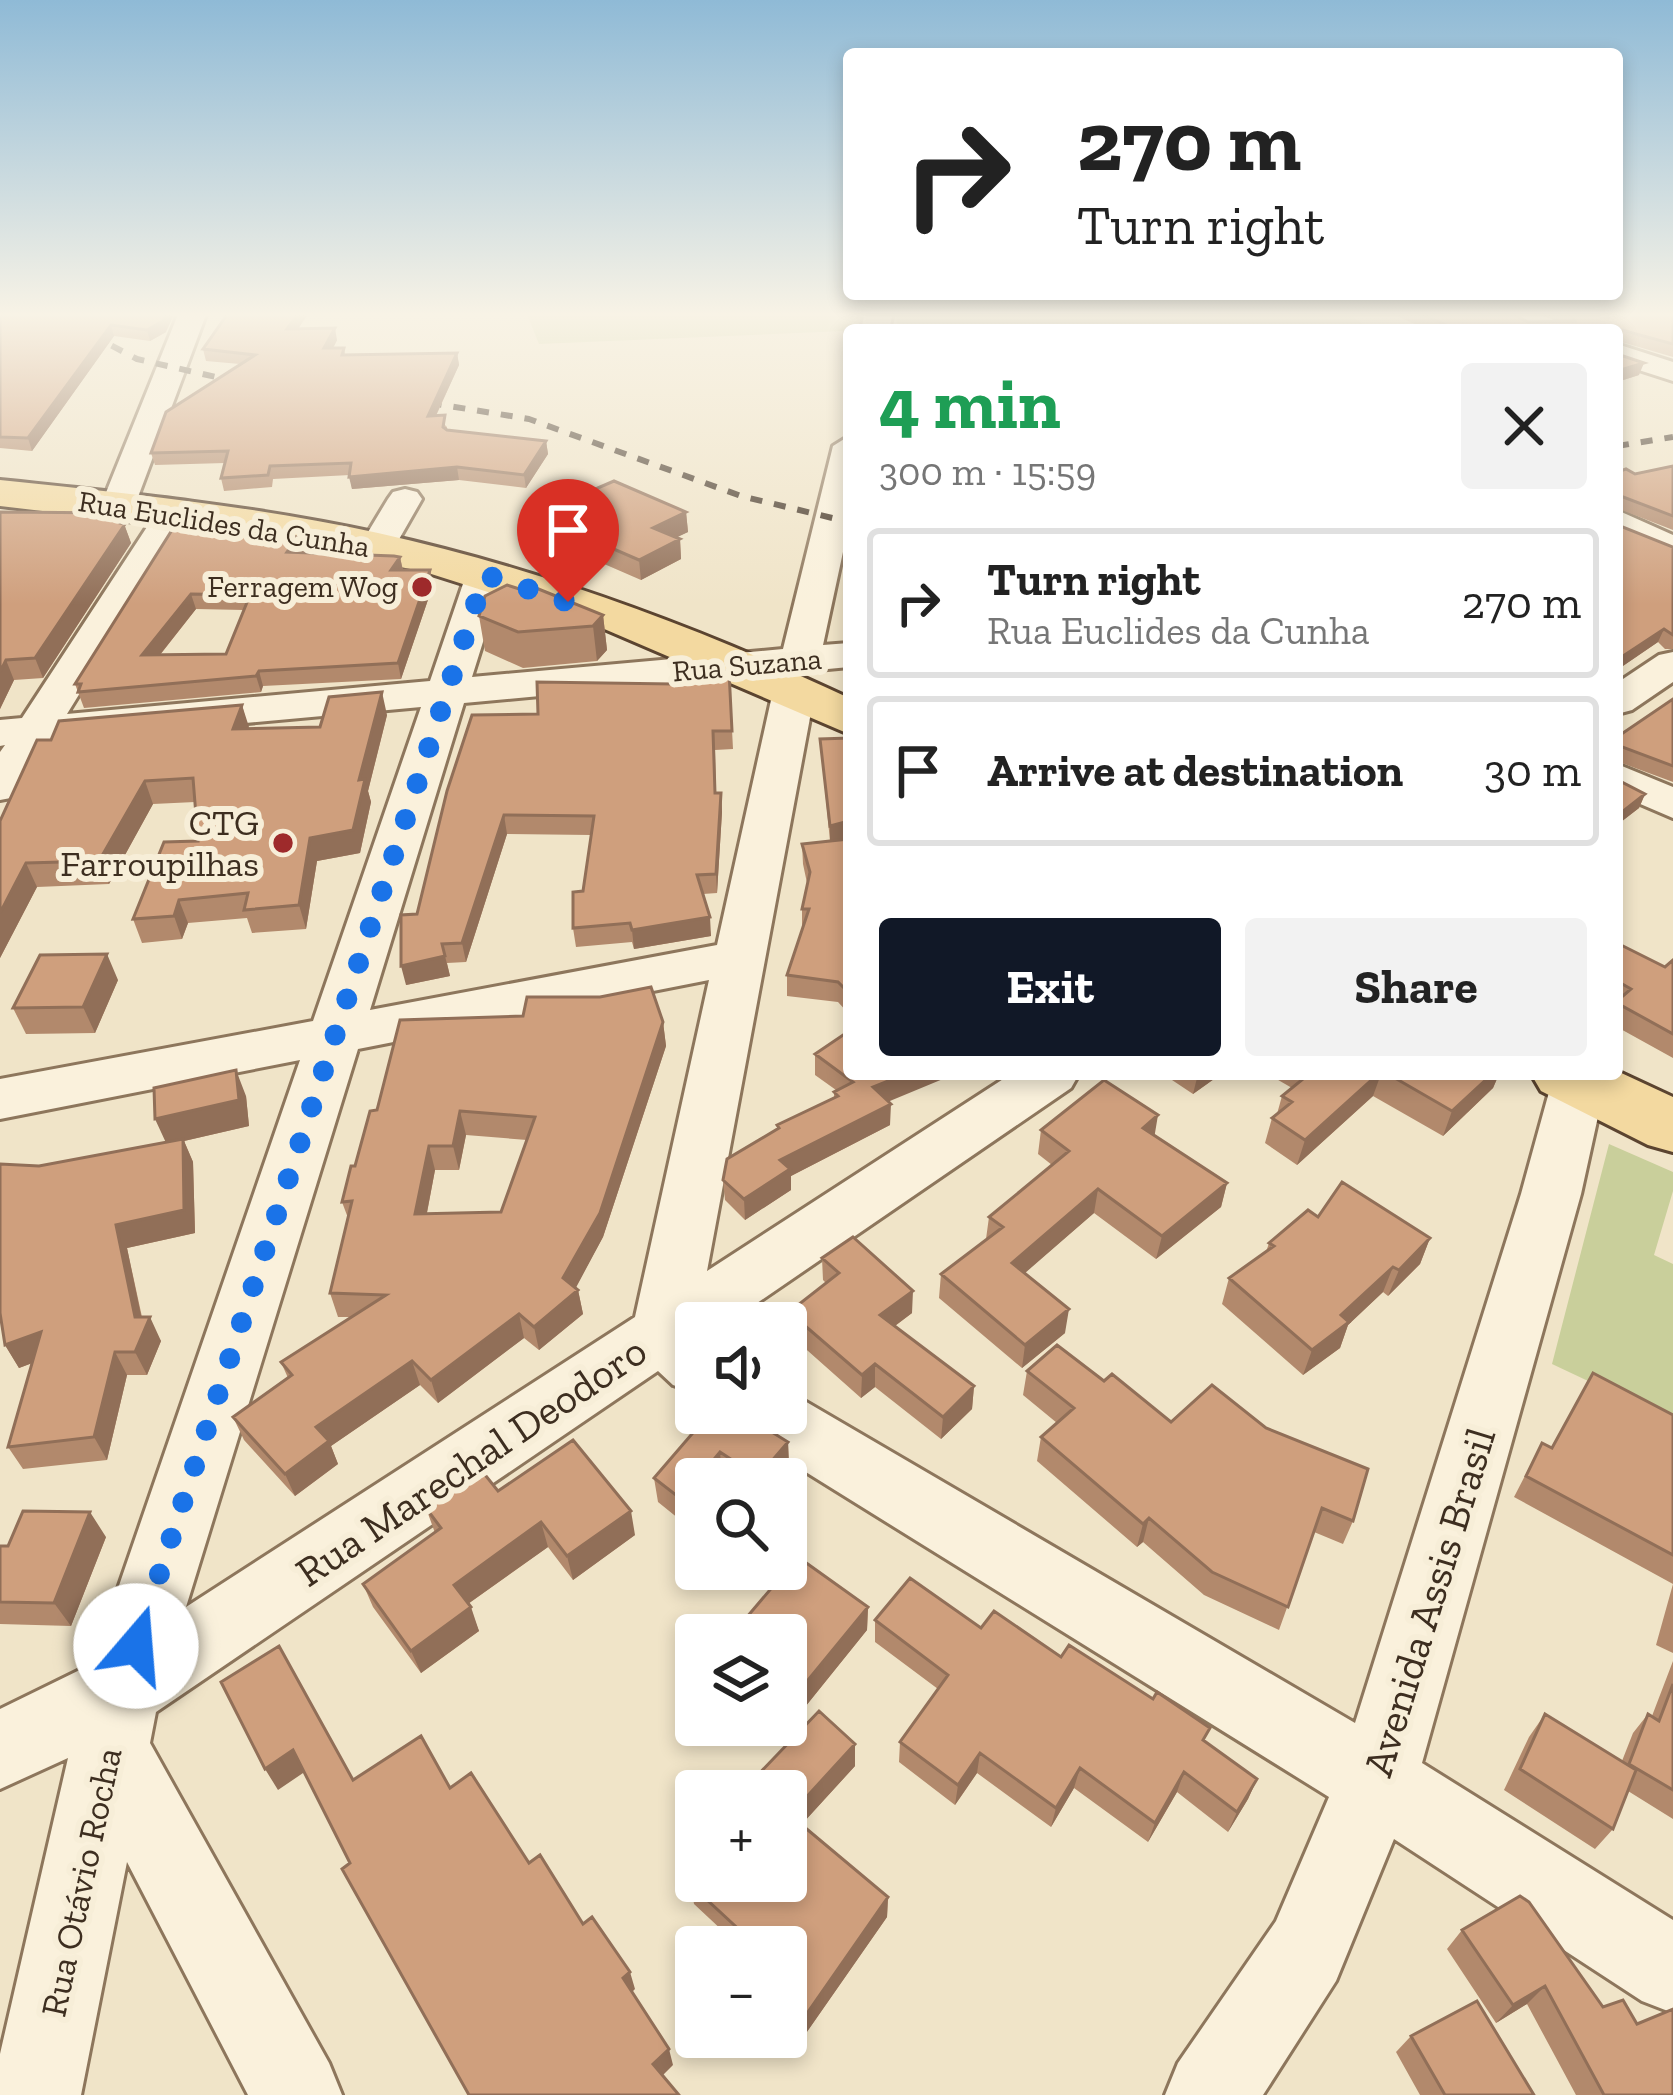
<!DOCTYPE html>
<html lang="en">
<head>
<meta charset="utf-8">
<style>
	:root { --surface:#fff; --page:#f2f2f2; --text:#222; --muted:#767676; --line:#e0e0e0; --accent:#111827 }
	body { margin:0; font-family:"Zilla Slab",serif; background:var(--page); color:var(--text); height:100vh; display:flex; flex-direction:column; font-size:45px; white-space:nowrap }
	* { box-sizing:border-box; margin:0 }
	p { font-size:39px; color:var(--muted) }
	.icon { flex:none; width:66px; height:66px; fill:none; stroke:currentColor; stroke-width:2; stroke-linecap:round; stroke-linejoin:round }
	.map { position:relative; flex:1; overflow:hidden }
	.sheet { position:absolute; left:843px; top:324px; width:780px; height:756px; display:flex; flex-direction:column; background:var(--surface); border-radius:12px; box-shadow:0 6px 18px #0003 }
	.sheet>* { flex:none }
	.banner { position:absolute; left:843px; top:48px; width:780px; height:252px; border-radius:12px; box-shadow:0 6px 18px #0003; background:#fff; color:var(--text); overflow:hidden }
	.fabs { position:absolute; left:675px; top:1302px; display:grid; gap:24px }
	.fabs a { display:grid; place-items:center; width:132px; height:132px; border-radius:12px; background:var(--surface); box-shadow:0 6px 18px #0003; font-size:60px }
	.pin { position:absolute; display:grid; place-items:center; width:102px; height:102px; color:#fff; margin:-123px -51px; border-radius:50% 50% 50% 0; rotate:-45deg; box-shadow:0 0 12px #0007 }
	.pin .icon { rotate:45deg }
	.me { position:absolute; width:132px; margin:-66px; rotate:18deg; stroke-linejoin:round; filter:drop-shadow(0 0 9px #0008) }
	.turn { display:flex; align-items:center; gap:42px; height:252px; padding:0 36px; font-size:54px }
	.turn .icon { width:156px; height:156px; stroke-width:2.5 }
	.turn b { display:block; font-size:84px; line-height:102px }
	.round { display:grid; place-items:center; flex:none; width:126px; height:126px; border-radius:12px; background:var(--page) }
	.summary { display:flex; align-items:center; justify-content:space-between; height:204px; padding:0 36px }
	h1 { font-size:72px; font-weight:700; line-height:90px; color:#1e9e55 }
	.button { display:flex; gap:24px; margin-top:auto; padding:24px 36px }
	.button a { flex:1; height:138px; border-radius:12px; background:var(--accent); color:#fff; font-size:48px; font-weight:700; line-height:138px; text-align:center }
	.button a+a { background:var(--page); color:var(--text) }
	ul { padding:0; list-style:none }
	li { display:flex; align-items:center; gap:36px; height:150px; margin:0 24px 18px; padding:0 12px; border:6px solid var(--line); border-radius:12px }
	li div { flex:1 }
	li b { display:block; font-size:45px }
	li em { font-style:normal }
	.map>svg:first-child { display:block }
</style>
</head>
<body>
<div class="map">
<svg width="1673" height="2095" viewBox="0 0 1673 2095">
	<rect width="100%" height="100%" fill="#f0e4c8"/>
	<path fill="#c9cf9b" d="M526,312H870L868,330L539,344Z
		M896,312H1347L1370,330H897Z
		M1609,1144L1673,1172V1191L1654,1255L1673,1264V1421L1552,1364Z"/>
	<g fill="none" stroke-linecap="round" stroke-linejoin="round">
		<g stroke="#8d765c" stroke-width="6">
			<path id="minor" d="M179,312H207L135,505L130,512H106L101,505Z
				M865,312H893L889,330H861Z
				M1490,312C1517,312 1548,310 1568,330H1527Z
				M1617,344L1673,362V381L1617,363Z
				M849,436V524L823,645L849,643V667L464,703L370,1010L717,945L773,691L779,682L794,679L809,682L815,691L707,1271L1011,1074H1079L1071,1088L728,1323H696V1393L673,1385L658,1371L156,1712L150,1743L329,2063L342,2095H248L127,1862L81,2095H0V2054L68,1758L0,1789V1709L92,1664L300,1060L0,1119V1079L313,1021L421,707L50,741L16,797L0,800V752L5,745L0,746V720L22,718L162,504H186L192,511L67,714L430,681L466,575L472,567H498L504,575L472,677L783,649L833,446ZM709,980L635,1317L186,1607L358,1049Z
				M405,489L417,492L422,499L390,555H364L359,547L388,499L393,492Z
				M1617,510L1673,535V560L1617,535Z
				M1673,652V682L1632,710L1617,714V683L1659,655Z
				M1617,764L1673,787V818L1617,794Z
				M1554,1074H1602L1606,1080L1581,1194L1422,1763L1673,1920V2013L1642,2001L1394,1839L1336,1981L1263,2095H1165L1178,2063L1276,1921L1329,1797L743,1433L734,1413H786V1391L791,1393L1355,1723L1521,1194Z"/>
		</g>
		<g stroke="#5b4430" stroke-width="6">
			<path id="major" d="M0,480C126,493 254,506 378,533C541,569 698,627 849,698V734L602,628L425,572L238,534L0,506Z
				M1617,1071L1673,1097V1152L1648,1145L1541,1091L1531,1074Z"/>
		</g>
		<use href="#minor" fill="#faf1dc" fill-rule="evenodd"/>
		<use href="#major" fill="#f3d9a0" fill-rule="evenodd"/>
		<path stroke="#3d2e20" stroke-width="6" stroke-dasharray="12 12" stroke-linecap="butt" d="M48,312L137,359L251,385
			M406,399L529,419L741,496L849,522
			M1617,446L1673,437"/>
	</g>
	<path fill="#b2896c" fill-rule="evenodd" d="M0,312L166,332L150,341L114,336L32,451L0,448Z
		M229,312H308V314L298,329L337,340L333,348H344L345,354L457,353L459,365L436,416L447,427V430L546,441L548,454L526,488L459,480L352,489L350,475L273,479L272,487L224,491L221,478L225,463L155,465L151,453L240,364L206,361L203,349Z
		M1388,312H1509L1528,322H1564L1545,312H1673V357L1618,341L1617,354L1639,375L1617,382V330H1428Z
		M1673,466V530L1619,509L1620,526L1673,547V649H1665L1658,642L1617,670V472L1635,474Z
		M0,512L120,513L131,543L43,678L14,680L0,709Z
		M542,512H686L688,532L676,537L680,539L681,559L641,580L565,547L564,542L545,532Z
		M172,530L298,537L301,553L400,557L403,570H430L433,585L401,679L263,686L261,692L84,708L75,684ZM196,609L244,610L226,654L160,655Z
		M603,615L607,650L597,661L523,668L485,651L479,616Z
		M729,671L733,749L715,750L716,793H721L722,812L717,893L703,894L711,936L634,949L632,942L576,947L573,928L583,891L591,835L507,834L466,962L447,963L450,976L406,985L417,914L538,714Z
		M1673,699V782L1619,762L1618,780L1645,794L1639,808L1617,825V737Z
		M242,705L248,729L320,727L387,715L368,791L371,802L360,853L317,861L306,929L252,933L247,918L188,923L182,939L142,943L133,919L198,841L195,802L153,804L109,884L37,887L0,958V821L51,740Z
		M820,739L849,839V1014L838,1002L787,996V975L802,929V909L807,883L803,864L802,844L830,841Z
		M1617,943L1665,967L1673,960V1058L1617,1027Z
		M118,980L95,1033L26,1034L13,1008Z
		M663,1022L666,1046L603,1237L575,1288L578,1290L583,1314L539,1350L524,1338L438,1403L420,1385L331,1446L338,1464L295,1496L244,1440L233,1417L288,1378L281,1362L351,1317H338L330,1293L348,1218L342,1202L377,1110ZM466,1135L527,1140L501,1212L427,1213L435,1170H459Z
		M815,1054L888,1102L890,1125L791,1176V1190L745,1220L725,1200L723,1180L777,1129V1125L834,1097V1092L836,1090L815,1075Z
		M1163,1074H1221L1193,1094Z
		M1268,1074H1499L1493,1088L1443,1136L1373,1096L1297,1165L1265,1143L1272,1118L1277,1114L1282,1096L1292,1088Z
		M246,1096L249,1126L184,1141L193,1162L195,1233L127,1248L142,1317L161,1341L147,1375H127L107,1460L23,1469L8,1447L32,1363L19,1368L5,1345L39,1166L165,1142Z
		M1041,1130L1154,1135L1227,1183L1221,1207L1156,1259L1094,1213L1024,1273L1065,1333L1022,1368L939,1298L941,1274L986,1239L989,1217L1052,1165L1038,1154Z
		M1318,1217L1430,1238L1420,1264L1388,1296L1383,1292L1348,1325L1340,1348L1303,1375L1222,1304L1229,1278L1266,1252L1269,1243Z
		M822,1258L912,1313L895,1326L974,1386L972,1409L941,1439L875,1387L861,1398L790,1335L789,1312L826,1283L823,1280Z
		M1027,1371L1104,1381L1171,1422L1353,1521L1343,1544L1314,1532L1279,1630L1204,1595L1143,1542L1137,1547L1037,1461L1041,1437L1057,1423L1023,1395Z
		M710,1413L788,1442L789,1467L779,1479H726L722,1476L696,1479V1508L684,1523L658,1502L654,1478Z
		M1673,1415V1653L1656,1645L1673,1584L1514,1497L1542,1443L1551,1448Z
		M498,1491L635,1535L573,1580L548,1547L468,1604L479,1631L421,1673L373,1607L363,1584L435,1533L426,1508Z
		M106,1537L71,1626L0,1624V1546Z
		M868,1607L867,1630L805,1707L786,1692V1635H735V1631Z
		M875,1620L981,1628L1061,1657L1205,1741L1257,1779L1248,1799L1228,1832L1177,1792L1148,1842L1074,1788L1051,1827L977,1773L955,1805L899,1762L900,1742L938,1689L875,1642Z
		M1673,1661V1819L1628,1791L1613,1829L1595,1849L1504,1790L1529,1737L1545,1714L1622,1761L1633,1733L1648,1714L1652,1716Z
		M855,1744V1766L802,1824L888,1897L887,1917L795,2049L782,2037H786V1947H740L694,1904L691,1885L786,1791H754L753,1780Z
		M1462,1930L1603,2007L1637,2024L1673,2095H1576L1527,2004L1496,2023L1447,1949Z
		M1411,2036L1534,2095H1420L1396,2052Z"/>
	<path fill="#916f58" d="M167,312H175L166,332L150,341L147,330Z
		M299,312H308V314L290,340L287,329Z
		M111,325L114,336L32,451L28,438Z
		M335,328L337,340L327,360L324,348Z
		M457,353L459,365L430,428L428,416Z
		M1644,363L1639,375L1617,382V371Z
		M546,441L548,454L526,488L524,475Z
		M457,467L459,480L352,489L349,477Z
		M686,512L688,532L655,548L653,528Z
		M120,513L131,543L43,678L35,658L120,523Z
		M298,537L302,552L291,567L287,552Z
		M680,539L681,559L641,580L639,560Z
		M400,557L403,572L391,570Z
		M430,570L433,585L401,679L398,663Z
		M191,594L196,609L147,671L142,655Z
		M603,615L607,650L597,661L593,626Z
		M1664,629L1658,642L1617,670V660Z
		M6,660L14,680L0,709V672Z
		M259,671L263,686L261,692L256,676Z
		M382,692L387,715L368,791L371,802L360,853L317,861L306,929L299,905L310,838L359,780Z
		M242,705L249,727L240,752L233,729Z
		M145,781L153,804L109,884L99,861Z
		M721,793L722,812L717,893L716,874Z
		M1645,794L1639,808L1617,825V816Z
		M504,815L507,834L466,962L462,943Z
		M849,821V838L830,843V826Z
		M26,863L37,887L0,958V913Z
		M179,900L188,923L182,939L174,916Z
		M710,917L711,936L634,949L632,930Z
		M107,954L118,980L95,1033L83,1007Z
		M445,956L450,976L406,985L401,966Z
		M663,1022L666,1046L603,1237L571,1297L578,1290L583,1314L539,1350L534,1327L563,1278Z
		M236,1070L246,1096L249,1126L184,1141L193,1162L195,1233L127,1248L144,1330L150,1317L161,1341L147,1375L135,1352V1317L116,1225L167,1145L155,1119Z
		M906,1074H955L873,1108V1087Z
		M1198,1074H1221L1193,1094Z
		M1378,1074H1381L1373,1096L1297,1165L1305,1140Z
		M1492,1074H1499L1493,1088L1443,1136L1452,1111Z
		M891,1104L890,1125L791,1176V1190L745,1220L744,1199L780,1160Z
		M460,1111L466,1135L459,1170L453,1146Z
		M1158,1115L1154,1139L1143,1128Z
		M429,1146L435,1170L422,1238L415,1214Z
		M1227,1183L1221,1207L1156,1259L1162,1236Z
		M1098,1189L1094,1213L1009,1287L1012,1263Z
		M1430,1238L1420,1264L1388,1296L1399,1270Z
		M1393,1267L1383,1292L1348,1325L1340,1348L1303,1375L1312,1350L1341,1315Z
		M913,1291L912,1313L880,1337V1315Z
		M1069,1309L1065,1333L1022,1368L1025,1345Z
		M519,1314L524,1338L438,1403L431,1380Z
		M41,1332L54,1355L19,1368L5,1345Z
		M115,1352L127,1375L107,1460L94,1437Z
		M412,1361L420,1385L331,1446L338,1464L295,1496L285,1474L316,1427Z
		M875,1364V1387L861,1398L862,1375Z
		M974,1386L972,1409L941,1439L943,1417Z
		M788,1442L789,1467L779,1479H758Z
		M720,1452L722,1476L720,1479H697Z
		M696,1480V1508L684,1523L681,1499Z
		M631,1511L635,1535L573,1580L567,1556Z
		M90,1512L106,1537L71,1626L54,1603Z
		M1149,1518L1143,1542L1137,1547L1143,1524Z
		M541,1522L548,1547L462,1608L454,1585Z
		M471,1607L479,1631L421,1673L411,1651Z
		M868,1607L867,1630L805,1707L804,1685Z
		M855,1744V1766L791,1836L790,1815Z
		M293,1750L306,1771L278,1790L265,1769Z
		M980,1753L977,1773L955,1805L958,1785Z
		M1080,1768L1074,1788L1051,1827L1056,1808Z
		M1184,1772L1177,1792L1148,1842L1155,1823Z
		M1257,1779L1248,1799L1228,1832L1237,1812Z
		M888,1897L887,1917L795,2049L794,2032Z
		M630,1972L635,1989L628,1996L623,1978Z
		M1545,1986L1527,2004L1496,2023L1513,2005Z
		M669,2049L673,2065L658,2080L653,2064Z"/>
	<path fill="#cf9f7d" stroke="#916f58" stroke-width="3" fill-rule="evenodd" d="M0,312H167L163,321L147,330L111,325L28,438L0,437Z
		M229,312H299L287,329L335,328L324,348H344L342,355L457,353L428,416L445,415L443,427L447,430L546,441L524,475L457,467L349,477L351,463L270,466L268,475L221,478L228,451L151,453L166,412L255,355L203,349Z
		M1417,312H1509L1528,322L1575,321L1569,312H1673V344L1618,329L1617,354L1644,363L1617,371V330H1431L1450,327Z
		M1673,466V516L1618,495L1620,526L1673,547V635L1664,629L1617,660V472L1626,469L1635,474Z
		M614,481L686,512L653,528L680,539L639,560L563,527L568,524L542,512Z
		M0,512L120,513V523L125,524L35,658L6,660L0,672Z
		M172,530L288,535L298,537L287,552L394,556L400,557L391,570H430L398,663L259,671L256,676L78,692L81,684H75ZM191,594L250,595L226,654L142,655Z
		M507,585L529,592L536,588L603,615L593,626L518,632L479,616L485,596Z
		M729,671L732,731H713L715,793H721L716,874L697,875L710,917L632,930L630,923L573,928V892L583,891L594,816L504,815L462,943L442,944L445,956L401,966V915L417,914L447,791L472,715L538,714L537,682L673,684V673Z
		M382,692L359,780L365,779L353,830L310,838L299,905L244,910L248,893L179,900L174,916L133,919L164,842L198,841L193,778L145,781L99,861L26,863L0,913V821L37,740H51L59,721L242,705L233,729L320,727L329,697Z
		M1673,699V766L1620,746L1618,780L1645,794L1617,816V737Z
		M849,738V821L830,826L820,739Z
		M849,839V993L838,982L787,975L809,909H802L810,872L802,844Z
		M1617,943L1665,967L1673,960V1034L1617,1003V1001L1631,989L1617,981Z
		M107,954L83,1007L13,1008L40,955Z
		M651,987L663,1022L600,1213L563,1278L578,1290L534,1327L519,1314L431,1380L412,1361L316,1427L329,1441L285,1474L233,1417L292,1375L281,1362L386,1295L330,1293L352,1201L342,1202L351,1166H355L370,1111L377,1110L400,1020L523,1016L527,997H600ZM460,1111L535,1117L501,1212L415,1214L429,1146H453Z
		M849,1031V1074H906L873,1087L891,1104L780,1160L790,1169L744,1199L723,1180L727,1159L779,1128L777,1125L838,1096L834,1092L853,1082L815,1054Z
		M236,1070L239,1100L155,1119L154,1088Z
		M1309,1074H1378L1305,1140L1272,1118L1292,1102L1282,1096Z
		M1388,1074H1492L1452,1111Z
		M1104,1080L1158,1115L1143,1128L1227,1183L1162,1236L1098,1189L1012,1263L1069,1309L1025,1345L941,1274L1003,1227L989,1217L1069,1151L1041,1130Z
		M183,1139L184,1210L116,1225L135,1317H150L135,1352H115L94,1437L8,1447L41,1332L5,1345L0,1313V1164L39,1166Z
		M1342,1182L1430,1238L1399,1270L1393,1267L1341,1315L1349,1322L1312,1350L1229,1278L1274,1246L1269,1243L1308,1210L1318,1217Z
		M853,1237L913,1291L880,1315L974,1386L943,1417L875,1364L862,1375L789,1312L839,1273L822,1258Z
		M1057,1345L1104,1381L1112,1374L1171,1422L1212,1385L1266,1428L1368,1469L1353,1521L1322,1508L1288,1607L1212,1572L1149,1518L1143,1524L1041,1437L1074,1408L1027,1371Z
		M1593,1373L1673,1415V1555L1526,1476L1542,1443L1552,1448Z
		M710,1413H741L788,1442L758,1477L720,1452L681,1499L654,1478Z
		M573,1440L631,1511L567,1556L541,1522L454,1585L471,1607L411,1651L363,1584L441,1528L426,1508L482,1471L498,1491Z
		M23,1511L90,1512L54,1603L0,1602V1546H8Z
		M798,1557L868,1607L804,1685L786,1671V1635H740L735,1631Z
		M910,1578L981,1628L994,1611L1061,1657L1069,1645L1153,1699L1157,1692L1210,1728L1203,1740L1257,1779L1237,1812L1184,1772L1155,1823L1080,1768L1056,1808L980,1753L958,1785L900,1742L948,1675L875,1620Z
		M279,1646L353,1780L421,1736L450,1788L471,1773L529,1863L540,1855L583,1924L592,1917L630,1972L623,1978L669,2049L653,2064L679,2095H469L342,1869L350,1863L293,1750L265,1769L221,1682Z
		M1673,1684V1790L1629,1764L1648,1714L1659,1721Z
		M819,1711L855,1744L790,1815L888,1897L794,2032L786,2025V1947H758L691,1885L696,1878V1881H786V1791H763L753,1780Z
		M1545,1714L1636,1770L1613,1829L1520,1769Z
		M1520,1896L1529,1902L1603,2007L1623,2000L1637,2024L1673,2009V2095H1604L1545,1986L1513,2005L1462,1930Z
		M1477,2001L1534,2095H1445L1411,2036Z"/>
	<linearGradient id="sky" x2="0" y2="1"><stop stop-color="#8fbad6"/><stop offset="0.52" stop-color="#f8f3e6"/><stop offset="1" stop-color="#f8f3e6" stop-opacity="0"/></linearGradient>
	<rect width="1673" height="605" fill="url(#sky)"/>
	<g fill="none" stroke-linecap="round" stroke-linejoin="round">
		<path stroke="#1a73e8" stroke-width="21" stroke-dasharray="0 37.8" d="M136,1646L485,575L568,602"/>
	</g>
	<g fill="#9e2a2b" stroke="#f7eed8" stroke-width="4.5">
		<circle cx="422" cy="587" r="12"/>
		<circle cx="283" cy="843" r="12"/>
	</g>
	<g text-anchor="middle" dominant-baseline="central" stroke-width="12" stroke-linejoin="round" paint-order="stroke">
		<g font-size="30" fill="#3d2e20" stroke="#f7eed8">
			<text transform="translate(224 524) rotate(9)">Rua Euclides da Cunha</text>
			<text transform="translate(747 665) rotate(-5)">Rua Suzana</text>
		</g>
		<g font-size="30" fill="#3d2e20" stroke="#f7eed8" text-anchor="end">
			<text x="398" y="587">Ferragem Wog</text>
		</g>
		<g font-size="36" fill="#3d2e20" stroke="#f7eed8" text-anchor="end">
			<text x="259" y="822">CTG<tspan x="259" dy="41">Farroupilhas</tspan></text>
		</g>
		<g font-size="36" fill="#3d2e20" stroke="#f7eed8">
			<text transform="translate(81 1882) rotate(-78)">Rua Otávio Rocha</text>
		</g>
		<g font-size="42" fill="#3d2e20" stroke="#f7eed8">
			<text transform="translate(471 1461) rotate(-34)">Rua Marechal Deodoro</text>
			<text transform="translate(1429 1602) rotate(-73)">Avenida Assis Brasil</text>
		</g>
	</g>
</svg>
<div class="fabs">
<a><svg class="icon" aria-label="sound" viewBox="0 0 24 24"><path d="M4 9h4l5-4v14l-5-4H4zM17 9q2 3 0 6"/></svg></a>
<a><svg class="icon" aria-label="search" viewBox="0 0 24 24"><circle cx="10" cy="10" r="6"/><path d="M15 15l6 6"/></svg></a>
<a><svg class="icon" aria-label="layers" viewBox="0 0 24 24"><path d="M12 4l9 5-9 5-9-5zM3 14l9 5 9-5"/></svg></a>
<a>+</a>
<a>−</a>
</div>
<div class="pin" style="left:568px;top:602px;background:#d93025"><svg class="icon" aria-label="arrive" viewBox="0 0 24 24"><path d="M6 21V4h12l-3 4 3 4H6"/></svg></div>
<svg class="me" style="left:136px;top:1646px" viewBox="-20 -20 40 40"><circle r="19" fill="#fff"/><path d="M0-13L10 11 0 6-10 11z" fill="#1a73e8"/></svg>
<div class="banner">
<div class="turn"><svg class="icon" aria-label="right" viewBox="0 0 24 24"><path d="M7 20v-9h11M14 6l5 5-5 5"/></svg><div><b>270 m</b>Turn right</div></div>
</div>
<section class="sheet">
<div class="summary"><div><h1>4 min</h1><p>300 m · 15:59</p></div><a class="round"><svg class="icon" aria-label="close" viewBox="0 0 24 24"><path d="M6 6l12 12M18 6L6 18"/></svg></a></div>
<ul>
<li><svg class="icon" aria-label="right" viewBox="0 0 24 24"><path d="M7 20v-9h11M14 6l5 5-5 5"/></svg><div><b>Turn right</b><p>Rua Euclides da Cunha</p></div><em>270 m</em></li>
<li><svg class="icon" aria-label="arrive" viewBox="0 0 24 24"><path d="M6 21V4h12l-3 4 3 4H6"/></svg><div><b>Arrive at destination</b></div><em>30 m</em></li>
</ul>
<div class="button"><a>Exit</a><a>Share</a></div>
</section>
</div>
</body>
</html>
